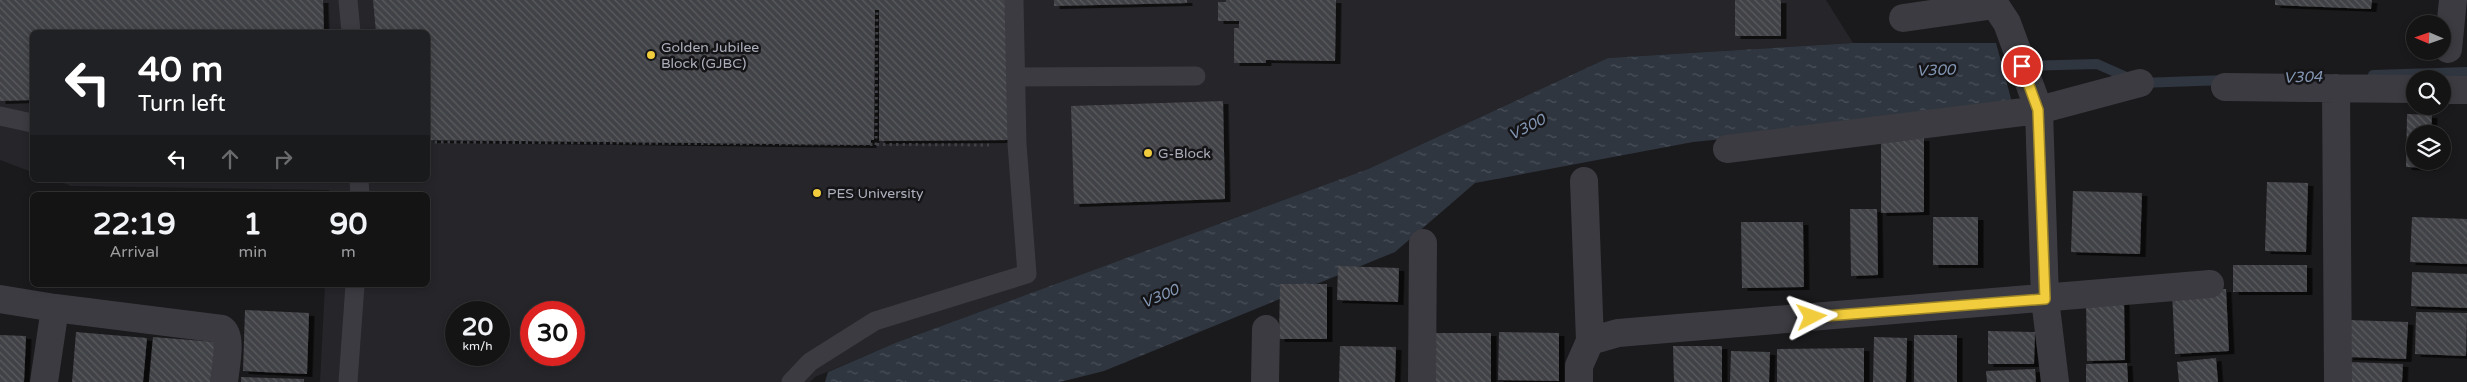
<!DOCTYPE html>
<html lang="en">
<head>
<meta charset="utf-8">
<style>
	:root { --surface:#141415; --page:#1d1d1e; --text:#f1f3f6; --muted:#9d9ea0; --line:#333334 }
	body { margin:0; font-family:"Varela Round",sans-serif; background:var(--page); color:var(--text); height:100vh; display:flex; flex-direction:column; font-size:19px; white-space:nowrap }
	* { box-sizing:border-box; margin:0 }
	p { font-size:16px; color:var(--muted) }
	.icon { flex:none; width:28px; height:28px; fill:none; stroke:currentColor; stroke-width:2; stroke-linecap:round; stroke-linejoin:round }
	.map { position:relative; flex:1; overflow:hidden }
	.drawer { position:absolute; left:30px; top:192px; width:400px; height:95px; display:flex; flex-direction:column; background:var(--surface); border-radius:8px; box-shadow:0 2px 8px #0003,0 0 0 1px var(--line) }
	.drawer>* { flex:none }
	.banner { position:absolute; left:30px; top:30px; width:400px; height:152px; border-radius:8px; box-shadow:0 2px 8px #0003,0 0 0 1px var(--line); background:#202124; color:#fff; overflow:hidden }
	.needle { width:32px; rotate:272deg }
	.fabs { position:absolute; left:2406px; top:15px; display:grid; gap:10px }
	.fabs a { display:grid; place-items:center; width:45px; height:45px; border-radius:50%; background:var(--surface); box-shadow:0 2px 8px #0003,0 0 0 1px var(--line); font-size:25px }
	.speed { position:absolute; left:445px; top:301px; display:flex; gap:10px; font-size:25px; font-weight:700; text-align:center }
	.speed>* { display:grid; place-content:center; width:65px; height:65px; border-radius:50%; background:var(--surface); box-shadow:0 2px 8px #0003,0 0 0 1px var(--line); line-height:1 }
	.speed small { font-size:12px; font-weight:400 }
	.speed .limit { border:8px solid #d22; background:#fff; color:#111 }
	.pin { position:absolute; display:grid; place-items:center; width:42px; height:42px; color:#fff; margin:-21px; border:2px solid #fff; border-radius:50%; box-shadow:0 1px 5px #0007 }
	.me { position:absolute; width:55px; margin:-28px; rotate:86deg; stroke-linejoin:round; filter:drop-shadow(0 0 4px #0008) }
	.turn { display:flex; align-items:center; gap:18px; height:105px; padding:0 25px; font-size:22px }
	.turn .icon { width:65px; height:65px; stroke-width:2.5 }
	.turn b { display:block; font-size:35px; line-height:42px }
	.lanes { display:flex; align-items:center; height:48px; padding:0 25px; background:#0003; justify-content:center; gap:25px; direction:ltr }
	.lanes .off { opacity:.35 }
	.eta { display:flex; justify-content:space-evenly; align-items:center; height:85px; text-align:center }
	.eta b { font-size:30px; font-weight:800; line-height:35px }
	.map>svg:first-child { display:block }
</style>
</head>
<body>
<div class="map">
<svg width="2467" height="382" viewBox="0 0 2467 382">
	<defs>
		<pattern id="water-ripples" width="26" height="14" patternUnits="userSpaceOnUse" patternTransform="scale(1.25)"><rect width="26" height="14" fill="#2f3640"/><path d="M2 4q2-2 4 0t4 0M15 11q2-2 4 0t4 0" fill="none" stroke="#4a515a"/></pattern>
		<pattern id="building-back-hatch" width="6" height="6" patternUnits="userSpaceOnUse" patternTransform="scale(1.25)"><rect width="6" height="6" fill="#414246"/><path d="M-1 5l2 2M0 0l6 6M5-1l2 2" fill="none" stroke="#5a5b5f"/></pattern>
		<filter id="shadow"><feDropShadow dx="5.5" dy="3" stdDeviation="0" flood-color="#0009"/></filter>
	</defs>
	<rect width="100%" height="100%" fill="#1a1a1c"/>
	<path fill="#262529" fill-rule="evenodd" d="M0,0H1826L1853,43L1608,58L1368,169L895,343L815,377L810,382H320L325,285H428V195H330L329,190L71,186L56,180H428V32H32V172L0,160ZM456,312H499V355H456ZM531,312H574V355H531Z"/>
	<path fill="url(#water-ripples)" d="M1853,43H1996L2014,110L1693,142L1475,183L1395,252L1104,371L1060,382H825L828,372L895,343L1368,169L1608,58Z"/>
	<g fill="none" stroke-linecap="round" stroke-linejoin="round">
		<path stroke="#2f3640" stroke-width="10" d="M1990,67L2097,64L2140,83L2226,80
			M2373,75L2467,72"/>
	</g>
	<path fill="url(#building-back-hatch)" filter="url(#shadow)" d="M0,0H323L324,32H32V100L0,101Z
		M373,0H1007L1010,140L879,141V10H875L874,140H871V145L428,140V32H376Z
		M1054,0H1187V3L1054,6Z
		M1226,0H1336L1335,61L1266,60V63H1234V28H1239V21H1218V2H1226Z
		M1735,0H1781V36H1735Z
		M2275,0H2372L2371,9L2275,5Z
		M1223,101L1225,199L1074,204L1071,106Z
		M2407,114L2432,115L2431,134H2415V161H2430V168L2406,167Z
		M1881,138H1924V212L1881,213Z
		M2267,182L2308,183L2306,252L2265,251Z
		M2073,191L2142,193L2140,254L2071,252Z
		M1850,209H1877L1878,275L1851,276Z
		M1933,217H1978V265H1933Z
		M2412,217L2467,219V264L2410,262Z
		M1741,222H1803L1804,287L1742,288Z
		M2233,265H2307V292H2233Z
		M1338,266L1399,268L1398,302L1337,300Z
		M2412,272L2467,274V308L2411,306Z
		M1280,284H1327V339H1279Z
		M2226,289L2229,351L2175,354L2172,292Z
		M2124,300L2125,360L2087,361L2086,301Z
		M245,310L309,313L307,374L243,371Z
		M2416,312L2467,313L2466,356L2415,354Z
		M2349,320L2408,322L2406,359L2348,357Z
		M1988,331L2035,332L2034,364H1988Z
		M76,332L147,338L143,382H72Z
		M1499,332L1559,333V381L1498,380Z
		M1434,333H1491V382H1434Z
		M0,335L26,336L24,382H0Z
		M1914,335H1957V382H1914Z
		M153,337L216,342L212,382H149Z
		M1874,337L1907,338L1906,382H1873Z
		M1340,346L1396,347L1395,382H1339Z
		M1673,346H1722V382H1674Z
		M1864,348V382H1777V349Z
		M1731,351L1770,352L1769,382H1730Z
		M2216,358L2218,382H2179L2177,362Z
		M2349,362L2403,364L2402,382H2348Z
		M2127,363L2128,382H2086V364Z
		M2035,369L2036,382H1987L1986,371Z
		M241,377L304,379V382H241Z"/>
	<g fill="none" stroke-linecap="round" stroke-linejoin="round">
		<path stroke="#414248" stroke-width="3" stroke-dasharray="2.5 4" stroke-linecap="butt" d="M428,142L989,145
			M876,145L877,11"/>
		<path stroke="#3b3b41" stroke-width="19" d="M348,0L351,32
			M1016,77L1196,76
			M0,116L32,123
			M359,180L360,195
			M348,382L355,285
			M791,382L810,362L875,321L1027,274L1017,144L1014,0"/>
		<path stroke="#3b3b41" stroke-width="28" d="M1992,0L2007,23L2039,110L2045,299L2055,382
			M1903,18L1995,5
			M2448,49L2453,0
			M2225,87L2415,89
			M2336,88L2338,382
			M2442,90H2467
			M1727,149L2039,110L2140,83
			M1584,181L1590,341
			M0,299L55,308
			M44,382L55,308L222,329C233,336 225,369 224,382
			M1265,382L1266,329
			M1422,382L1423,243
			M1579,382V366L1590,341L1618,333L2210,284"/>
	</g>
	<g fill="none" stroke-linecap="round" stroke-linejoin="round">
		<g stroke="#9d8527" stroke-width="12">
			<path id="route" d="M1812,317L2045,299L2038,110L2022,66"/>
		</g>
		<use href="#route" stroke="#f1cc3c" stroke-width="9"/>
	</g>
	<g fill="#f1cc3c" stroke="#151417" stroke-width="2">
		<circle cx="651" cy="55" r="5"/>
		<circle cx="1148" cy="153" r="5"/>
		<circle cx="817" cy="193" r="5"/>
	</g>
	<g text-anchor="middle" dominant-baseline="central" stroke-width="5" stroke-linejoin="round" paint-order="stroke">
		<g font-size="14" fill="#acafbb" stroke="#151417" text-anchor="start">
			<text x="661" y="47">Golden Jubilee<tspan x="661" dy="16">Block (GJBC)</tspan></text>
			<text x="1158" y="153">G-Block</text>
			<text x="827" y="193">PES University</text>
		</g>
		<g font-size="15" font-style="italic" fill="#8498b5" stroke="#151417">
			<text transform="translate(1936 70) rotate(-2)">V300</text>
			<text transform="translate(2303 77) rotate(-2)">V304</text>
			<text transform="translate(1527 127) rotate(-27)">V300</text>
			<text transform="translate(1160 296) rotate(-23)">V300</text>
		</g>
	</g>
</svg>
<div class="fabs">
<a><svg class="needle" viewBox="-14 -14 28 28"><path d="M0-13l5 13h-10z" fill="#e53935"/><path d="M0 13l5-13h-10z" fill="#9d9ea0"/></svg></a>
<a><svg class="icon" aria-label="search" viewBox="0 0 24 24"><circle cx="10" cy="10" r="6"/><path d="M15 15l6 6"/></svg></a>
<a><svg class="icon" aria-label="layers" viewBox="0 0 24 24"><path d="M12 4l9 5-9 5-9-5zM3 14l9 5 9-5"/></svg></a>
</div>
<div class="speed"><div>20<small>km/h</small></div><div class="limit">30</div></div>
<div class="pin" style="left:2022px;top:66px;background:#d93025"><svg class="icon" aria-label="arrive" viewBox="0 0 24 24"><path d="M6 21V4h12l-3 4 3 4H6"/></svg></div>
<svg class="me" style="left:1812px;top:317px" viewBox="-20 -20 40 40"><path d="M0-17L14 15 0 8-14 15z" fill="#f1cc3c" stroke="#fff" stroke-width="4"/></svg>
<div class="banner">
<div class="turn"><svg class="icon" aria-label="left" viewBox="0 0 24 24"><path d="M17 20v-9H6M10 6l-5 5 5 5"/></svg><div><b>40 m</b>Turn left</div></div>
<div class="lanes"><svg class="icon" aria-label="left" viewBox="0 0 24 24"><path d="M17 20v-9H6M10 6l-5 5 5 5"/></svg><svg class="icon off" aria-label="ahead" viewBox="0 0 24 24"><path d="M12 20V5M6 11l6-6 6 6"/></svg><svg class="icon off" aria-label="right" viewBox="0 0 24 24"><path d="M7 20v-9h11M14 6l5 5-5 5"/></svg></div>
</div>
<section class="drawer">
<div class="eta">
<div><b>22:19</b><p>Arrival</p></div>
<div><b>1</b><p>min</p></div>
<div><b>90</b><p>m</p></div>
</div>
</section>
</div>
</body>
</html>
